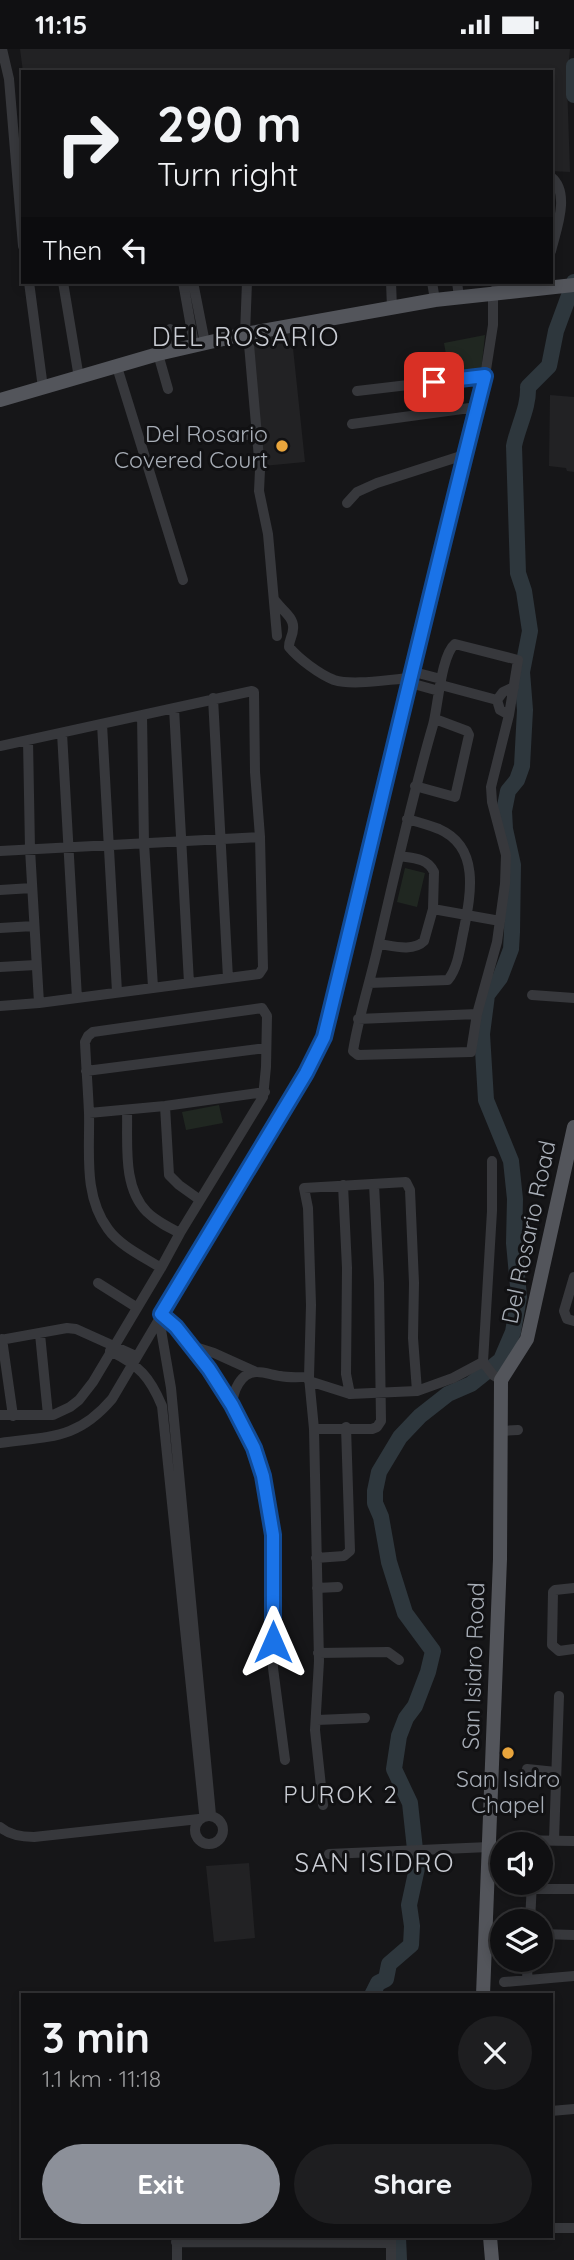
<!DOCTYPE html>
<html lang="en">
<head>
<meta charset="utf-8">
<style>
	:root { --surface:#101012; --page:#1e1e20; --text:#f1f3f6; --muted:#9c9d9f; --line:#303032; --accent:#8c9099 }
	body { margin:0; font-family:Quicksand,sans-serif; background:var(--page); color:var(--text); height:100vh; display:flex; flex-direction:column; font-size:26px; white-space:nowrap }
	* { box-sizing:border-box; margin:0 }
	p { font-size:23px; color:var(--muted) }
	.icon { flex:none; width:38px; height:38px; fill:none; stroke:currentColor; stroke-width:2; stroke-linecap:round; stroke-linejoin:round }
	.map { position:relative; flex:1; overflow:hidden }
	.sheet { position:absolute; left:21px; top:1944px; width:532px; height:245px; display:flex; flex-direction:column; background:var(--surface); border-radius:0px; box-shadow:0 4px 10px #0003,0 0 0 2px var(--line) }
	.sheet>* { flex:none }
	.top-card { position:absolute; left:21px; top:21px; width:532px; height:214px; border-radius:0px; box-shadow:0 4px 10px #0003,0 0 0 2px var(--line); background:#101012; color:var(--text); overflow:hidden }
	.tools { position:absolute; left:490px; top:1783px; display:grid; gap:14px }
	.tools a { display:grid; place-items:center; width:63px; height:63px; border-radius:50%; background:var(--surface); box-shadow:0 4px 10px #0003,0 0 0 2px var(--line); font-size:35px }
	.pin { position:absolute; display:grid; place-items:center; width:60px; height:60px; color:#fff; margin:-30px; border-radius:14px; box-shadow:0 4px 10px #0006 }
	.me { position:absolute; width:77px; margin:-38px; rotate:0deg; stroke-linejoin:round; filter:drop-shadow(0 0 5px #0008) }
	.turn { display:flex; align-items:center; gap:24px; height:147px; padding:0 21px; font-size:32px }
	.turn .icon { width:91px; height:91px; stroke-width:2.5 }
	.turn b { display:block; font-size:49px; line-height:60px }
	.then { display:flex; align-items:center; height:66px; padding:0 21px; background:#0003; gap:14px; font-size:26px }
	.round { display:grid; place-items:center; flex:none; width:74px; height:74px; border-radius:37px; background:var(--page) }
	.headline { display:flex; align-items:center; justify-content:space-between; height:119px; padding:0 21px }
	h1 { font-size:42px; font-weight:700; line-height:52px }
	.action { display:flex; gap:14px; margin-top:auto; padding:14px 21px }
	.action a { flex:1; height:80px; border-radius:42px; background:var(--accent); color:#fff; font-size:28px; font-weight:700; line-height:80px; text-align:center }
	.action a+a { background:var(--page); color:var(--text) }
	.status { display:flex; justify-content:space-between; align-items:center; height:49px; padding:0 35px; background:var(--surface); direction:ltr }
	.status svg { height:19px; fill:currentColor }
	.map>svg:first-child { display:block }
</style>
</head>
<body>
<div class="status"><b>11:15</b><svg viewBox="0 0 49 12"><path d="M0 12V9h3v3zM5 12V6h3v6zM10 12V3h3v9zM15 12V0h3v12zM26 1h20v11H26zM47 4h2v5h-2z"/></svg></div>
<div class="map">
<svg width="574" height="2211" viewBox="0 0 574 2211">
	<rect width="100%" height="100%" fill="#161618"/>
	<path fill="#222224" d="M20,0H570L567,33L570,123L551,122V23H23Z
		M291,280L305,413L263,417L250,289Z
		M550,346L574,348V423L567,422L566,419L549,417Z
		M249,1814L255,1889L214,1893L206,1817Z"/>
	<path fill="#202721" d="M485,286L481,323L450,327L444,294Z
		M405,819L425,824L417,858L397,853Z
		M219,1056L223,1074L186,1081L182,1063Z"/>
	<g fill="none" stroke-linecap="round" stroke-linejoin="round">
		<path stroke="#2e373d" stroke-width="16" d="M574,17V46
			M372,1946L378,1934L386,1930L389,1915L411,1896L412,1877L409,1856L417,1819L410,1754L394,1720L399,1687L406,1669L415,1657L428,1623L433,1602L405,1564L389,1513L381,1468L375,1454V1442L379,1423L400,1388L420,1367L448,1345L471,1335L501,1311L513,1283L519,1248L514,1194L515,1150L511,1112L486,1051L482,985L487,946L500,929L511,900L512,883L513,816L505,780L504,762L508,742L517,731L522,717L525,661L522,623L530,582L524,542L518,524L514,397C518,377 529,358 528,338L549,317L556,282L574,233
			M398,2188L399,2211"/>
		<path stroke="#37383c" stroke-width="10" d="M2,0L9,30L23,197
			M551,128C571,144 556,181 551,202
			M29,233L43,339
			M63,233L79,329
			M183,233L194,295
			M193,233L205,294
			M391,233L392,259
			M432,233L435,251
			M457,233L459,248
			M170,280L175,301
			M248,284L260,421L259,442L268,485L277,587
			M245,285L247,233
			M158,305L168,340
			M117,318L183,531
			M357,342L485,327
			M352,375L477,358
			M217,389L256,385
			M347,454L357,443L377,434L464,406
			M274,550C279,559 295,568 293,580C293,587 289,590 289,598C299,610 319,625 334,631C354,637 390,630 412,629
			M455,595L518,611L509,666L491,738L492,753L506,806L505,835L497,893L477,965L471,1003L358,1006L353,1002C359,965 371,930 379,893C396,820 412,748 433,676C438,658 441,606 455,595Z
			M414,623L441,630
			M410,634L439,642
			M441,636L497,651
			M213,649L228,929
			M174,659L189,934
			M142,666L144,794L153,938
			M509,666L500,661L497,651L503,643L514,638
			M102,675L117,943
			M62,684L77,949
			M0,697L252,642L254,643L255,723L260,788L263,919L259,925L39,954L30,800L28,691
			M415,737L455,748L469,686L467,682L435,670
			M0,802L260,788
			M0,841L32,839
			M433,860L500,872
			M0,879L34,877
			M379,895C393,897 413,903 424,892L433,860L434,823C428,809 413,809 399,807
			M0,918L36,916
			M369,934L448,931C459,917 460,897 464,880C471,844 480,798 439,780C429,776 418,773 407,770
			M532,946L574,949
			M0,957L39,954
			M262,959L267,967L266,1018L263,1048L180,1184L161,1219C144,1208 120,1197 108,1180C83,1146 90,1103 89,1064C88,1040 86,1016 85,993L88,987L93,983Z
			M358,970L477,965
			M86,1022L266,999
			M165,1057L169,1126L179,1136L200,1151
			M127,1061C128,1094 122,1138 147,1163C156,1172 168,1178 180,1184
			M89,1064L165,1057L265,1043
			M492,1112V1162L483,1313L493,1326L501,1331
			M343,1136L347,1219L346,1325L350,1345
			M574,1228L564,1262L567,1270L574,1272
			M98,1234L136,1258
			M161,1265L192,1297L214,1304L256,1323
			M159,1269L171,1339L211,1766
			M40,1285L48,1366
			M2,1290L13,1367
			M0,1291L67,1279L76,1280L136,1307
			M192,1297L232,1356C233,1343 240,1323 257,1323C264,1323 273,1326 280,1327C289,1329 299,1328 309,1328
			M110,1302C139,1316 150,1328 162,1357L204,1764
			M309,1332L350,1345L417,1342L413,1289L414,1234L410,1141L406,1133L304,1139L308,1159L311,1256L309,1328L314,1380L319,1612L315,1681L323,1756
			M417,1342L453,1329L483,1313
			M232,1356L254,1399L263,1427L273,1486V1619L285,1711
			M0,1366H53L70,1358L79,1351L93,1333L161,1219
			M314,1380H372L377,1378L381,1372L379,1234L374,1135
			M500,1382L518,1381
			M0,1394C50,1387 77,1391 112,1350L317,1003L324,987L414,623L464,406L485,327L493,276V243L499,237L515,233
			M316,1509L344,1507L350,1502L346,1378
			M317,1539L338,1538
			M574,1539L555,1541L553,1543L552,1596L559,1602L574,1600
			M318,1604L388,1603L399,1611
			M317,1671L365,1669
			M527,1720L556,1723
			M195 1781a14 14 0 1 1 28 0a14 14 0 1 1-28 0Z
			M0,1778C9,1786 23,1788 34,1788L199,1770
			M507,1791L574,1792
			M554,1791L559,1647
			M329,1805L489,1798
			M531,1840H574
			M530,1872L532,1834
			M541,1885L574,1886
			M527,1930L528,1911
			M504,1933L574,1927
			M551,2062L574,2060
			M551,2179H574
			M177,2188V2211
			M391,2188V2211
			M176,2193L391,2194"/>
		<path stroke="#53555b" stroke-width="14" d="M0,351L158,305L245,285L435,251L574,236
			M483,1946L500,1510L501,1331L527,1290L574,1078
			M490,2188L492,2211"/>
	</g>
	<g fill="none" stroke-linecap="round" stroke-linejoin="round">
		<g stroke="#114b97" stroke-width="18">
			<path id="route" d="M273,1593V1486L263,1427L254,1399L232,1356L209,1320L176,1278L161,1265L306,1024L324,988C378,767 429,546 485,327L434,333"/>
		</g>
		<use href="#route" stroke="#1a73e8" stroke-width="12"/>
	</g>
	<g fill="#e9a53c" stroke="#111113" stroke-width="2.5">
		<circle cx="282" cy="397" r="7"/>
		<circle cx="508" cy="1704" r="7"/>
	</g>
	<g text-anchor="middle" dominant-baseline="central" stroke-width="6" stroke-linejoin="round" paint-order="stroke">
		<g font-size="23" fill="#a8aeb7" stroke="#111113" text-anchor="end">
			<text x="268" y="384">Del Rosario<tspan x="268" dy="26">Covered Court</tspan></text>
			<text x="508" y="1729" text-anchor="middle">San Isidro<tspan x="508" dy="26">Chapel</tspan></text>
		</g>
		<g font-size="23" fill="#a8aeb7" stroke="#111113">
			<text transform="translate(528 1183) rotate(-78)">Del Rosario Road</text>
			<text transform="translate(473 1617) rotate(-88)">San Isidro Road</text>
		</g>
		<g font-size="24" letter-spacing="2" fill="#c9ccd3" stroke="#111113">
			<text x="341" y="1745">PUROK 2</text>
		</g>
		<g font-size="26" letter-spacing="2" fill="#c9ccd3" stroke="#111113">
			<text x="246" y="287">DEL ROSARIO</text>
			<text x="375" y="1813">SAN ISIDRO</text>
		</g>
	</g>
</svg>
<div class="tools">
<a><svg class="icon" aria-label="sound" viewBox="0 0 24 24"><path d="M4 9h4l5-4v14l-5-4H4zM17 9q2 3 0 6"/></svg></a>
<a><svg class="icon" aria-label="layers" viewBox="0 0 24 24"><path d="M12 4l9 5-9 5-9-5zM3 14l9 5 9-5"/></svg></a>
</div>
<div class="pin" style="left:434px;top:333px;background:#d93025"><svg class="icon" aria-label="arrive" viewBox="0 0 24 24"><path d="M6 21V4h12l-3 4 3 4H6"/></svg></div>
<svg class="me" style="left:273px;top:1593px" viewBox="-20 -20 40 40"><path d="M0-17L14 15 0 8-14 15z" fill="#1a73e8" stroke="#fff" stroke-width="4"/></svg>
<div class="top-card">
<div class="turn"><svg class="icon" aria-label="right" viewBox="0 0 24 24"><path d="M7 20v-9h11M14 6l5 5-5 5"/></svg><div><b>290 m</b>Turn right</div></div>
<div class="then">Then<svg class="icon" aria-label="left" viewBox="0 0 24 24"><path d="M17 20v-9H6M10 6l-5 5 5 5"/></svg></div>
</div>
<section class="sheet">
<div class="headline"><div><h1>3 min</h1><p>1.1 km · 11:18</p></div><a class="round"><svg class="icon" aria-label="close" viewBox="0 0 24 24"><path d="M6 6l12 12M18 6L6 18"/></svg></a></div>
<div class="action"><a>Exit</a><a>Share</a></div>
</section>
</div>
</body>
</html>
